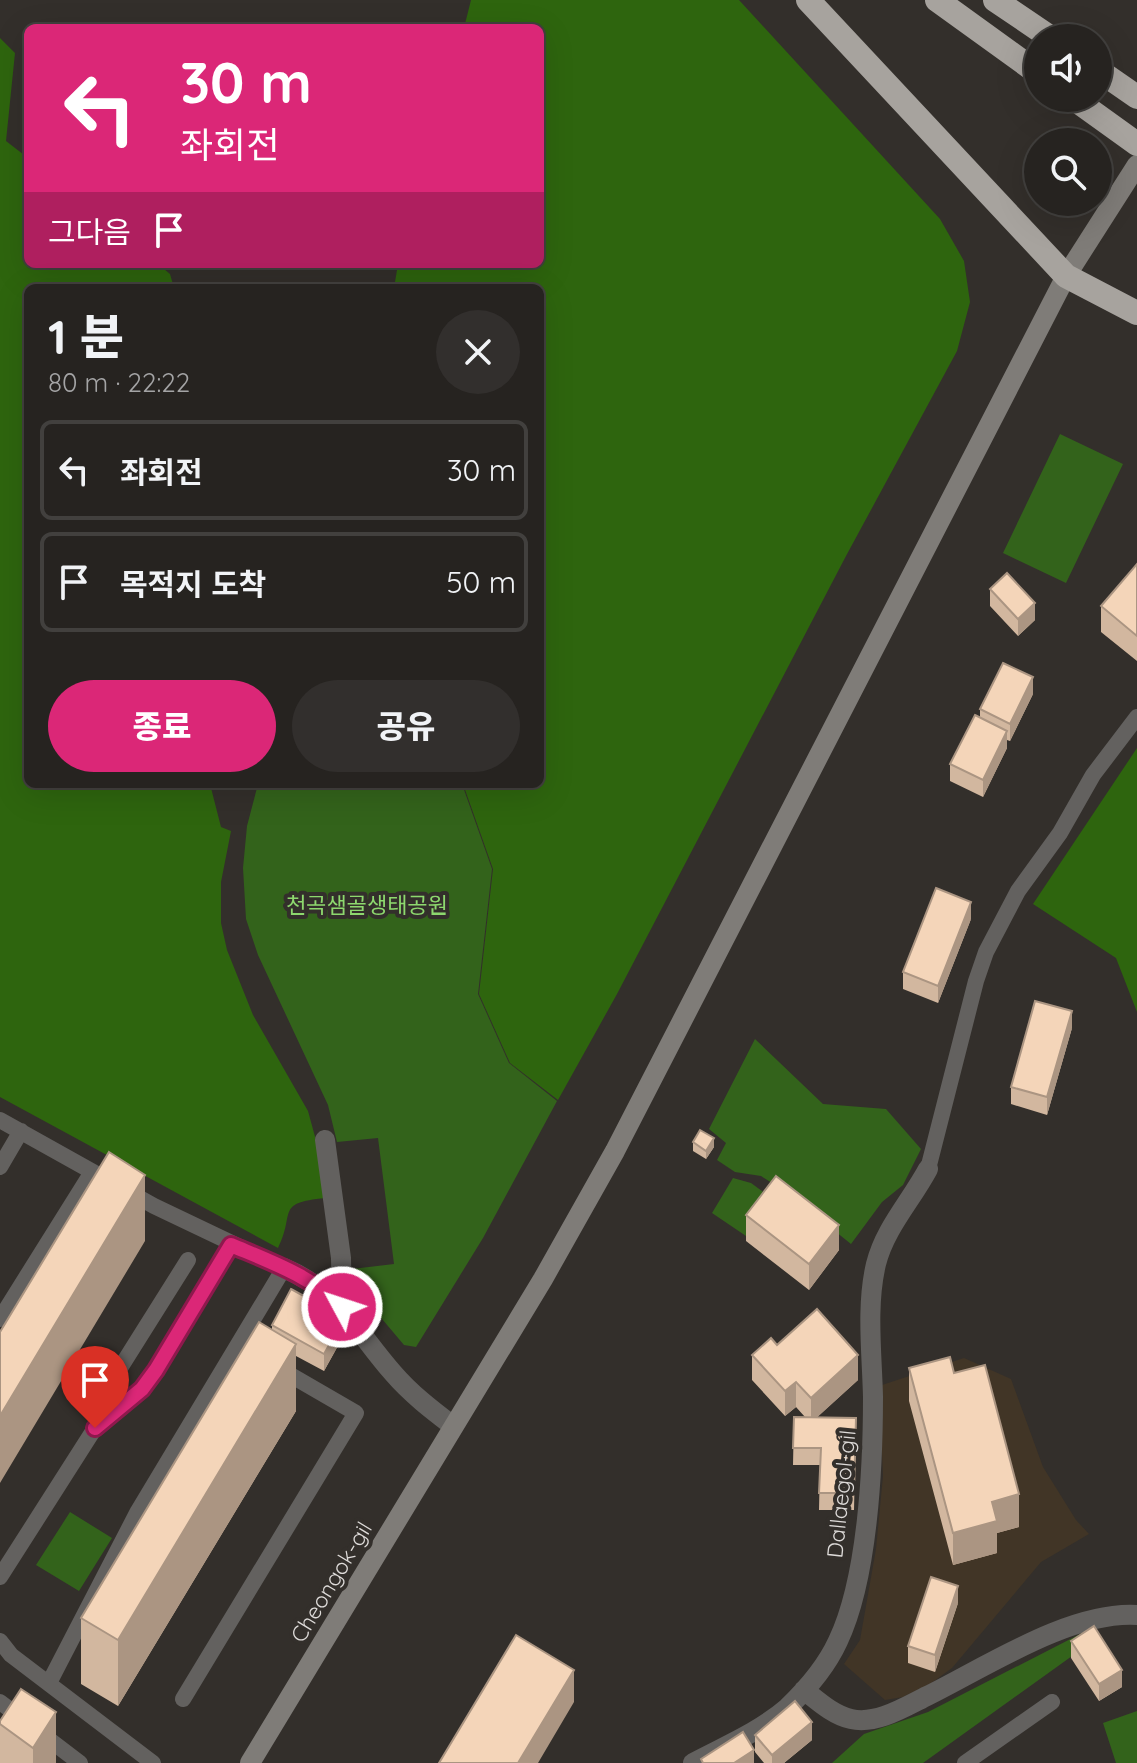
<!DOCTYPE html>
<html lang="ko">
<head>
<meta charset="utf-8">
<style>
	:root { --surface:#262320; --page:#322f2d; --text:#f1f3f6; --muted:#a4a4a5; --line:#42403e; --accent:#db2777 }
	body { margin:0; font-family:Quicksand,"Noto Sans KR",sans-serif; background:var(--page); color:var(--text); height:100vh; display:flex; flex-direction:column; font-size:30px; white-space:nowrap }
	* { box-sizing:border-box; margin:0 }
	p { font-size:26px; color:var(--muted) }
	.icon { flex:none; width:44px; height:44px; fill:none; stroke:currentColor; stroke-width:2; stroke-linecap:round; stroke-linejoin:round }
	.map { position:relative; flex:1; overflow:hidden }
	.side { position:absolute; left:24px; top:284px; width:520px; height:504px; display:flex; flex-direction:column; background:var(--surface); border-radius:12px; box-shadow:0 8px 32px #0002,0 0 0 2px var(--line) }
	.side>* { flex:none }
	.guide { position:absolute; left:24px; top:24px; width:520px; height:244px; border-radius:12px; box-shadow:0 8px 32px #0002,0 0 0 2px var(--line); background:#db2777; color:#fff; overflow:hidden }
	.controls { position:absolute; left:1024px; top:24px; display:grid; gap:16px }
	.controls a { display:grid; place-items:center; width:88px; height:88px; border-radius:50%; background:var(--surface); box-shadow:0 8px 32px #0002,0 0 0 2px var(--line); font-size:40px }
	.pin { position:absolute; display:grid; place-items:center; width:68px; height:68px; color:#fff; margin:-82px -34px; border-radius:50% 50% 50% 0; rotate:-45deg; box-shadow:0 0 8px #0007 }
	.pin .icon { rotate:45deg }
	.me { position:absolute; width:88px; margin:-44px; rotate:310deg; stroke-linejoin:round; filter:drop-shadow(0 0 6px #0008) }
	.turn { display:flex; align-items:center; gap:28px; height:168px; padding:0 24px; font-size:36px }
	.turn .icon { width:104px; height:104px; stroke-width:2.5 }
	.turn b { display:block; font-size:56px; line-height:68px }
	.then { display:flex; align-items:center; height:76px; padding:0 24px; background:#0003; gap:16px; font-size:30px }
	.round { display:grid; place-items:center; flex:none; width:84px; height:84px; border-radius:42px; background:var(--page) }
	.summary { display:flex; align-items:center; justify-content:space-between; height:136px; padding:0 24px }
	h1 { font-size:48px; font-weight:800; line-height:60px }
	.cta { display:flex; gap:16px; margin-top:auto; padding:16px 24px }
	.cta a { flex:1; height:92px; border-radius:48px; background:var(--accent); color:#fff; font-size:32px; font-weight:800; line-height:92px; text-align:center }
	.cta a+a { background:var(--page); color:var(--text) }
	ul { padding:0; list-style:none }
	li { display:flex; align-items:center; gap:24px; height:100px; margin:0 16px 12px; padding:0 8px; border:4px solid var(--line); border-radius:12px }
	li div { flex:1 }
	li b { display:block; font-size:30px }
	li em { font-style:normal }
	.map>svg:first-child { display:block }
</style>
</head>
<body>
<div class="map">
<svg width="1137" height="1763" viewBox="0 0 1137 1763">
	<rect width="100%" height="100%" fill="#332f2b"/>
	<path fill="#413526" d="M964,1358L1011,1379L1043,1467L1076,1520L1089,1534L1041,1562L952,1668L930,1684L903,1697L885,1700L844,1664L860,1640L876,1549L883,1476L879,1386Z"/>
	<path fill="#33631b" d="M1060,434L1123,464L1066,583L1003,553Z
		M258,784H462L492,869L478,994L509,1063L557,1101L483,1238L416,1347L404,1345L355,1287L352,1269L394,1264L378,1138L337,1142L328,1105L258,955L246,919L243,868L247,826Z
		M755,1039L823,1104L886,1109L921,1149L903,1185L882,1202L851,1244L785,1191L761,1176L735,1172L717,1160L726,1143L709,1129Z
		M733,1178L751,1183L774,1200L746,1236L712,1213Z
		M70,1512L112,1538L79,1591L36,1565Z
		M1086,1631L1093,1641L923,1763H832L864,1734L928,1712Z
		M1137,1711V1763H1116L1103,1723Z"/>
	<path fill="#2e650e" d="M471,0H739L940,219L964,261L970,302L957,351L846,556L617,994L558,1100L510,1063L479,994L493,869L463,784H540V288H394L398,264H540V28H464Z
		M0,38L15,53L6,141L28,158V264H158L170,274L174,288H28V784H210L221,827L231,831L221,882V923L227,950L253,1015L308,1111L317,1144L325,1198C274,1203 296,1213 278,1248L0,1097Z
		M1137,748V1012L1116,958L1033,904Z"/>
	<g fill="none" stroke-linecap="round" stroke-linejoin="round">
		<path stroke="#63615f" stroke-width="16" d="M0,1120L154,1206L284,1268L138,1511L49,1683
			M0,1167L21,1131
			M928,1169L976,981L986,952L1018,891L1060,833L1093,775L1137,717
			M0,1319L92,1172
			M96,1427L142,1389L156,1370L231,1245
			M0,1577L95,1428L117,1373L188,1260
			M0,1641L11,1655L153,1763
			M183,1699L356,1413L280,1369
			M0,1702L80,1763
			M965,1763L1052,1702"/>
		<path stroke="#63615f" stroke-width="20" d="M325,1140L341,1258L342,1307
			M284,1268C339,1291 356,1331 393,1373C411,1394 432,1410 453,1426
			M804,1690C818,1701 833,1715 851,1719C876,1725 905,1707 927,1696C986,1667 1070,1611 1137,1615
			M693,1763C725,1746 759,1732 787,1708C806,1690 827,1665 838,1641C868,1578 873,1466 873,1397C872,1354 866,1306 876,1264C885,1228 911,1201 928,1169"/>
		<path stroke="#7f7c78" stroke-width="20" d="M250,1763L543,1279L615,1151L1066,276L1137,165"/>
		<path stroke="#a7a39e" stroke-width="24" d="M808,0L1066,276L1137,313
			M937,0L1038,73
			M995,0L1051,38
			M1098,70L1137,97
			M1073,98L1137,144"/>
	</g>
	<path fill="#d2b79f" d="M1137,564V661L1101,632V606Z
		M990,589L1035,620L1018,636L990,606Z
		M1033,694L1010,741L1007,740V748L983,797L950,781V764L980,718V709Z
		M971,919L938,1003L903,989V972Z
		M1072,1028L1047,1115L1011,1104V1087Z
		M693,1142L714,1147L706,1159L693,1151Z
		M746,1215L839,1250L809,1290L746,1241Z
		M272,1325L344,1335L324,1371L296,1356V1411L118,1706L81,1684V1618L272,1329Z
		M777,1345L858,1380L817,1417L856,1418L854,1510H819L820,1465H793L794,1417H805L796,1407L785,1416L752,1380V1355Z
		M909,1368L954,1373L1019,1527L997,1533V1553L953,1565L909,1401Z
		M958,1603L935,1672L908,1663V1646Z
		M1071,1641L1122,1687L1099,1701L1071,1658Z
		M0,1721L56,1763H0Z
		M755,1735L812,1740L784,1763H764L755,1752Z"/>
	<path fill="#ab9582" d="M1035,603V620L1018,636V619Z
		M1033,677V694L1010,741V724Z
		M1007,731V748L983,797V780Z
		M971,902V919L938,1003V986Z
		M1072,1011V1028L1047,1115V1097Z
		M714,1138V1147L706,1159V1151Z
		M145,1175V1241L0,1483V1416Z
		M839,1225V1250L809,1290V1264Z
		M344,1318V1335L324,1371V1354Z
		M296,1344V1411L118,1706V1640Z
		M858,1355V1380L811,1423V1398Z
		M796,1382V1407L785,1416V1391Z
		M1019,1494V1527L997,1533V1553L953,1565V1533L992,1502Z
		M958,1586V1603L935,1672V1655Z
		M574,1670V1702L538,1763H518Z
		M1122,1670V1687L1099,1701V1684Z
		M56,1712V1763H33V1748Z
		M812,1722V1740L784,1763H772V1755Z
		M754,1750V1763H734Z"/>
	<path fill="#f4d5b9" stroke="#ab9582" stroke-width="2" d="M1137,564V636L1101,606Z
		M1007,573L1035,603L1018,619L990,589Z
		M1003,663L1033,677L1010,724L980,709Z
		M975,715L1007,731L983,780L950,764Z
		M936,888L971,902L938,986L903,972Z
		M1035,1001L1072,1011L1047,1097L1011,1087Z
		M700,1130L714,1138L706,1151L693,1142Z
		M109,1152L145,1175L0,1416V1332Z
		M776,1176L839,1225L809,1264L746,1215Z
		M291,1289L344,1318L324,1354L272,1325Z
		M817,1309L858,1355L811,1398L796,1382L785,1391L752,1355L771,1338L777,1345Z
		M259,1322L296,1344L118,1640L81,1618Z
		M950,1357L954,1373L985,1365L1019,1494L992,1502L997,1521L953,1533L909,1368Z
		M794,1417L856,1418L854,1493H819L821,1448H793Z
		M931,1577L958,1586L935,1655L908,1646Z
		M1094,1626L1122,1670L1099,1684L1071,1641Z
		M516,1635L574,1670L518,1763H439Z
		M21,1689L56,1712L33,1748L0,1724V1721Z
		M795,1701L812,1722L772,1755L755,1735Z
		M743,1732L754,1750L734,1763H703L701,1759Z"/>
	<g fill="none" stroke-linecap="round" stroke-linejoin="round">
		<g stroke="#8e194d" stroke-width="20">
			<path id="route" d="M95,1428L142,1389L156,1370L231,1245C271,1262 311,1276 342,1307"/>
		</g>
		<use href="#route" stroke="#db2777" stroke-width="14"/>
	</g>
	<g text-anchor="middle" dominant-baseline="central" stroke-width="8" stroke-linejoin="round" paint-order="stroke">
		<g font-size="22" fill="#8dd86e" stroke="#332f2b">
			<text x="367" y="905">천곡샘골생태공원</text>
		</g>
		<g font-size="22" fill="#dedbd9" stroke="#332f2b">
			<text transform="translate(841 1494) rotate(-84)">Dallaegol-gil</text>
			<text transform="translate(331 1582) rotate(-59)">Cheongok-gil</text>
		</g>
	</g>
</svg>
<div class="controls">
<a><svg class="icon" aria-label="sound" viewBox="0 0 24 24"><path d="M4 9h4l5-4v14l-5-4H4zM17 9q2 3 0 6"/></svg></a>
<a><svg class="icon" aria-label="search" viewBox="0 0 24 24"><circle cx="10" cy="10" r="6"/><path d="M15 15l6 6"/></svg></a>
</div>
<div class="pin" style="left:95px;top:1428px;background:#d93025"><svg class="icon" aria-label="arrive" viewBox="0 0 24 24"><path d="M6 21V4h12l-3 4 3 4H6"/></svg></div>
<svg class="me" style="left:342px;top:1307px" viewBox="-20 -20 40 40"><circle r="17" fill="#db2777" stroke="#fff" stroke-width="3"/><path d="M0-11L8 9 0 5-8 9z" fill="#fff"/></svg>
<div class="guide">
<div class="turn"><svg class="icon" aria-label="left" viewBox="0 0 24 24"><path d="M17 20v-9H6M10 6l-5 5 5 5"/></svg><div><b>30 m</b>좌회전</div></div>
<div class="then">그다음<svg class="icon" aria-label="arrive" viewBox="0 0 24 24"><path d="M6 21V4h12l-3 4 3 4H6"/></svg></div>
</div>
<section class="side">
<div class="summary"><div><h1>1 분</h1><p>80 m · 22:22</p></div><a class="round"><svg class="icon" aria-label="close" viewBox="0 0 24 24"><path d="M6 6l12 12M18 6L6 18"/></svg></a></div>
<ul>
<li><svg class="icon" aria-label="left" viewBox="0 0 24 24"><path d="M17 20v-9H6M10 6l-5 5 5 5"/></svg><div><b>좌회전</b></div><em>30 m</em></li>
<li><svg class="icon" aria-label="arrive" viewBox="0 0 24 24"><path d="M6 21V4h12l-3 4 3 4H6"/></svg><div><b>목적지 도착</b></div><em>50 m</em></li>
</ul>
<div class="cta"><a>종료</a><a>공유</a></div>
</section>
</div>
</body>
</html>
